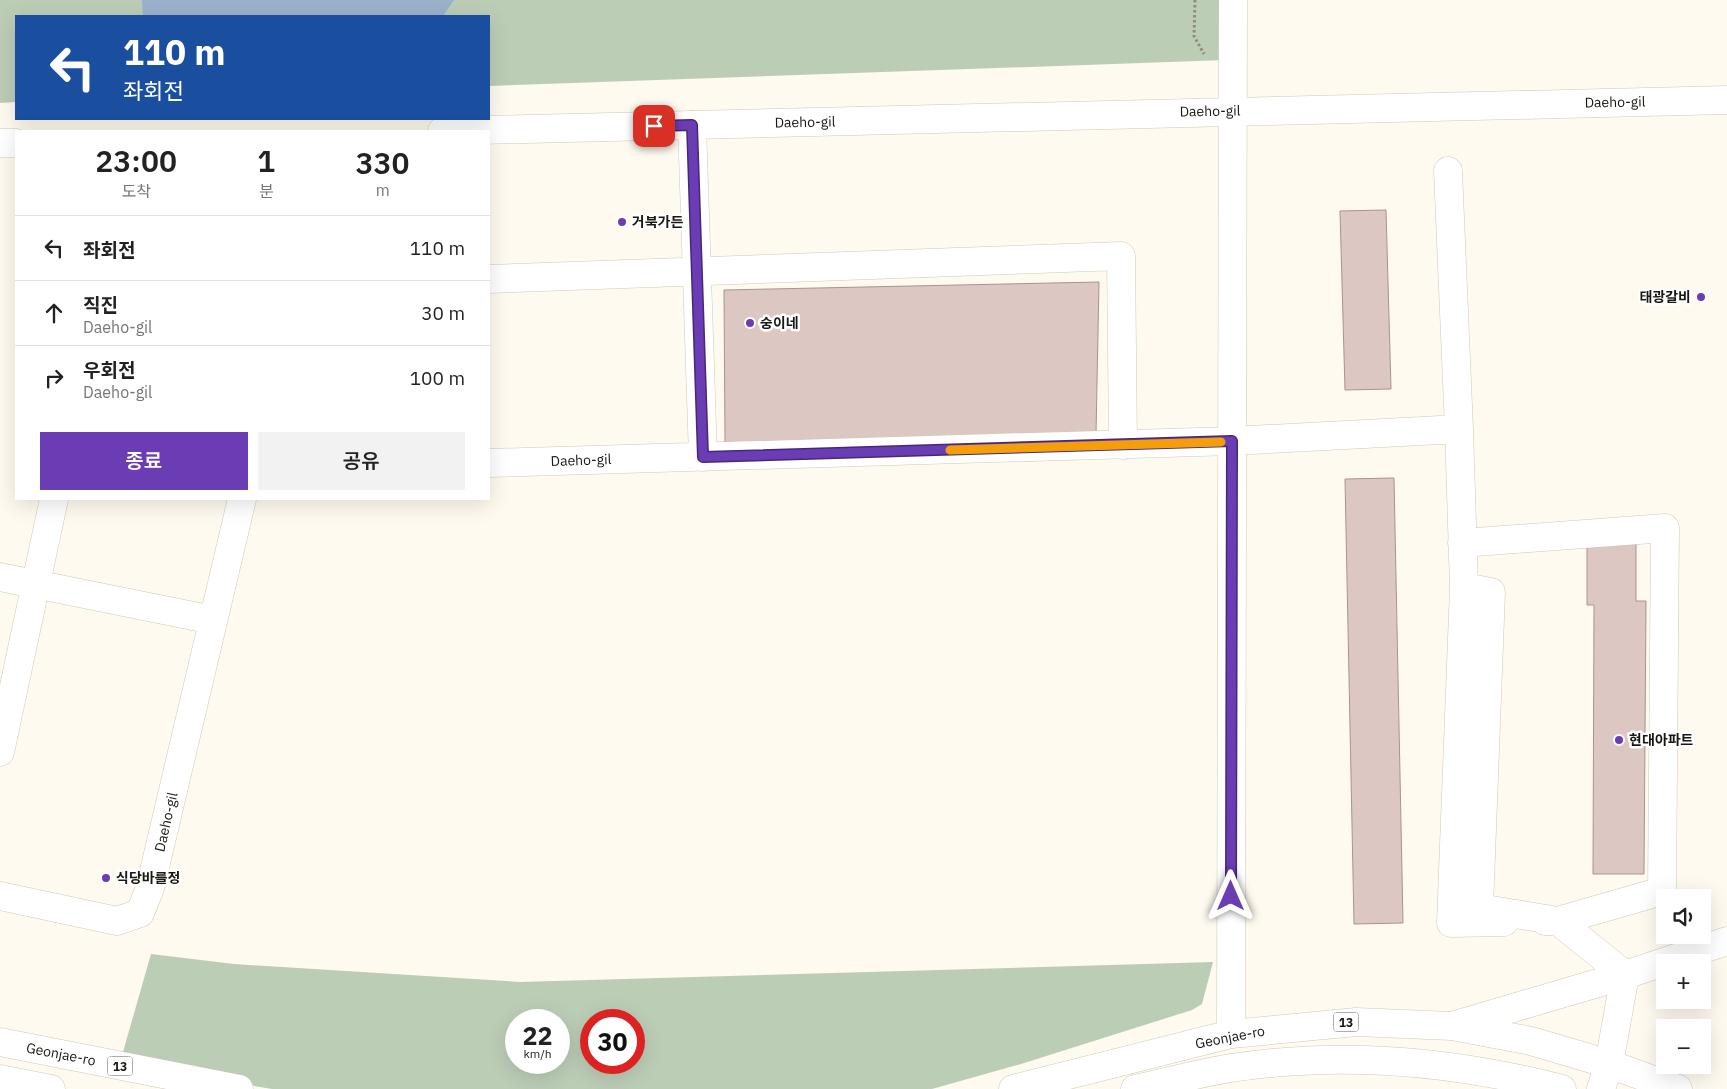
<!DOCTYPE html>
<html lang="ko">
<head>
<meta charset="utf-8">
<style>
	:root { --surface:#fff; --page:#f2f2f2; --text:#222; --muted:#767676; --line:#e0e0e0; --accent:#6b3db5 }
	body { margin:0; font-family:"IBM Plex Sans","Noto Sans KR",sans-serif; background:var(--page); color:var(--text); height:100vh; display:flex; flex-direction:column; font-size:19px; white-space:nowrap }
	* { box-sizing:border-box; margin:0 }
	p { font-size:16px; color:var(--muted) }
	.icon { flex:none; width:28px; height:28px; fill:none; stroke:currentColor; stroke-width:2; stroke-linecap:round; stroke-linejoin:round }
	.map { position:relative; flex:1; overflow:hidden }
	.panel { position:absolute; left:15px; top:130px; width:475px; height:370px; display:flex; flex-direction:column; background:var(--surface); border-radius:0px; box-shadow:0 5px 20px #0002 }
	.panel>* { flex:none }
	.guide { position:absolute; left:15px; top:15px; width:475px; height:105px; border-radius:0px; box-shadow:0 5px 20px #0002; background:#1a4fa0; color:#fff; overflow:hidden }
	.controls { position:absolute; left:1656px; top:889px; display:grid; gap:10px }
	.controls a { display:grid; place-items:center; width:55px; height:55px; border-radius:0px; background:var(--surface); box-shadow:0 5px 20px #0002; font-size:25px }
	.speed { position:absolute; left:505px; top:1009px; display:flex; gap:10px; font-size:25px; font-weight:700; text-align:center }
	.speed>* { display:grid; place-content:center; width:65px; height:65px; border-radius:50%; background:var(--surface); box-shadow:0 5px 20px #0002; line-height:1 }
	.speed small { font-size:12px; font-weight:400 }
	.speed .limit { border:8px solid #d22; background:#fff; color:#111 }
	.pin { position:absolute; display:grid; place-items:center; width:42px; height:42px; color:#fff; margin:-21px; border-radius:10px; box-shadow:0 2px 8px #0006 }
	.me { position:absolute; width:55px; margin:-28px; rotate:0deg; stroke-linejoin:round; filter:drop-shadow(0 0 4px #0008) }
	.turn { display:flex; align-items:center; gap:18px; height:105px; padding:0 25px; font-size:22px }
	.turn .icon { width:65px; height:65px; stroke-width:2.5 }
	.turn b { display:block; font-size:35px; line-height:42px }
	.eta { display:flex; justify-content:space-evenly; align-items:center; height:85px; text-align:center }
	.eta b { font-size:30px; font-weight:600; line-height:35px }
	.primary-button { display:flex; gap:10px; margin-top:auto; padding:10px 25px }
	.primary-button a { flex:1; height:58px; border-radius:0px; background:var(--accent); color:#fff; font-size:20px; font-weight:600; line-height:58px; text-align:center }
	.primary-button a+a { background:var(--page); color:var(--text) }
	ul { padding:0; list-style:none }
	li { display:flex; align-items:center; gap:15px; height:65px; padding:0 25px; border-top:1px solid var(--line) }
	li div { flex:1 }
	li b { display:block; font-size:19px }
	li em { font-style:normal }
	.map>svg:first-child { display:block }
</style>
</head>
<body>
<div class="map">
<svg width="1727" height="1089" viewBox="0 0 1727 1089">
	<rect width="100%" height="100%" fill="#fefaef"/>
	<path fill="#bccdb6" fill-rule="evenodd" d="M0,0H1225V60L489,86V16H16V102L0,103Z
		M151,954L234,964L520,982L1213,962L1202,1004L1192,1010L1021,1064L932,1089H272L219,1080L121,1059ZM516,1020H559V1062H516ZM591,1020H634V1062H591Z"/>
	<path fill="#9bb2cc" d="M142,0H454L443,16H143Z"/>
	<path fill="#dcc7c2" stroke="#a7948f" d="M1386,210L1391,389L1345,390L1340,211Z
		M1099,282L1096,434L725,442L724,290Z
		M1394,478L1403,923L1354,924L1345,479Z
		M1587,541H1636V601H1646L1644,874H1593L1594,605H1587Z"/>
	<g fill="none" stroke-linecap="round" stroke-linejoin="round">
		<g stroke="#cec9b7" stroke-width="29">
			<path id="minor" d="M692,125L703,457
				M442,131L1727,100
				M0,143H16
				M1448,171L1459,429
				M489,279L1121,256L1123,445
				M489,463L1232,441L1459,429L1464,587L1491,592L1479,908L1558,921L1625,975
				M1462,543L1665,528L1662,891L1558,921H1545
				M0,577L213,620
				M1464,587L1451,923L1504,922
				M0,752L54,499
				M0,896L117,921L140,913L150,888L242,499
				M1452,1026L1625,975
				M1231,1034L1233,0
				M1601,1089L1609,1064L1625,975L1727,941"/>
		</g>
		<g stroke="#cec9b7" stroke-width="29">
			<path id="major" d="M0,1042L239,1089
				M0,1079L51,1089
				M1013,1089L1231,1034L1356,1022L1452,1026L1531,1041L1609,1064L1678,1089
				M1135,1089C1167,1082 1199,1073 1231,1068C1343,1051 1454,1061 1562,1089"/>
		</g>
		<path stroke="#8f8c83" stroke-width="3" stroke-dasharray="2.5 2.5" stroke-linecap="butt" d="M1195,0L1194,36L1204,54"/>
		<use href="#minor" stroke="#fff" stroke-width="28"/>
		<use href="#major" stroke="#fff" stroke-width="28"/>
	</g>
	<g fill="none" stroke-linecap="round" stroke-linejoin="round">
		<g stroke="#462876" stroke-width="12">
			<path id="route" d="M654,126L692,125L703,457L1232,441L1231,896"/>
		</g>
		<use href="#route" stroke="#6b3db5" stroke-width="9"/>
		<path stroke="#f59e0b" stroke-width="9" d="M950,450L1221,442"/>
	</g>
	<g fill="#6b3db5" stroke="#fff" stroke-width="2">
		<circle cx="622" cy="222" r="5"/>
		<circle cx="1701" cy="297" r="5"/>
		<circle cx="750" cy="323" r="5"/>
		<circle cx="1619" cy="740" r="5"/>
		<circle cx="106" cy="878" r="5"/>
	</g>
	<g text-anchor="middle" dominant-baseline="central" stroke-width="5" stroke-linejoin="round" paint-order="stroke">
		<g fill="#fff" stroke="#5e5d58" stroke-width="1">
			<rect x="1333.5" y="1012.5" width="25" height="19" rx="4"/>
			<rect x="107.5" y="1056.5" width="25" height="19" rx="4"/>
		</g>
		<g font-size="12" font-weight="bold" fill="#191711">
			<text x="1346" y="1022">13</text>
			<text x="120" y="1066">13</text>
		</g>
		<g font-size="14" fill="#191711" stroke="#fff">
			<text transform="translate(1615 102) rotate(-1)">Daeho-gil</text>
			<text transform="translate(1210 111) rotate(-1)">Daeho-gil</text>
			<text transform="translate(805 122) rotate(-1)">Daeho-gil</text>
			<text transform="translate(581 460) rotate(-2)">Daeho-gil</text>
			<text transform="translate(166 822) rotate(-77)">Daeho-gil</text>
			<text transform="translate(1230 1037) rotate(-11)">Geonjae-ro</text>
			<text transform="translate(61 1054) rotate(11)">Geonjae-ro</text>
		</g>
		<g font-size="14" font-weight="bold" fill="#191711" stroke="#fff" text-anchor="start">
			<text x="632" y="222">거북가든</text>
			<text x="1691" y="297" text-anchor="end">태광갈비</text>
			<text x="760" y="323">숭이네</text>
			<text x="1629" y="740">현대아파트</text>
			<text x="116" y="878">식당바를정</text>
		</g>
	</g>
</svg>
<div class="controls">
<a><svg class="icon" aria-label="sound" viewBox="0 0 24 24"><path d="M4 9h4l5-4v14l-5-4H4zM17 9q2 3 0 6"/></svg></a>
<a>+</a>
<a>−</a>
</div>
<div class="speed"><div>22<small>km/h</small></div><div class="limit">30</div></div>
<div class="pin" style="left:654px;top:126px;background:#d93025"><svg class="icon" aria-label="arrive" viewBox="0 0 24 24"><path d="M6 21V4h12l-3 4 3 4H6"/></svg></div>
<svg class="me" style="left:1231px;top:896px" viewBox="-20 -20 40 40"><path d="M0-17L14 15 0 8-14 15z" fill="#6b3db5" stroke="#fff" stroke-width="4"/></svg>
<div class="guide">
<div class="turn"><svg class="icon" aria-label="left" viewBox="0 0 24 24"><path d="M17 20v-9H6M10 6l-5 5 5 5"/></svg><div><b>110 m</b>좌회전</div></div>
</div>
<section class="panel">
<div class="eta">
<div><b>23:00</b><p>도착</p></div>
<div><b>1</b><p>분</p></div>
<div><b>330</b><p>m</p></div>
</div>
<ul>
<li><svg class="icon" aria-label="left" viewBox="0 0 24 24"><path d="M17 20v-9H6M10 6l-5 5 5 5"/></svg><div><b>좌회전</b></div><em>110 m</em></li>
<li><svg class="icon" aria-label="ahead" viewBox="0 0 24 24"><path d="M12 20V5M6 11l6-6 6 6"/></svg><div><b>직진</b><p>Daeho-gil</p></div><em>30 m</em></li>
<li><svg class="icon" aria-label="right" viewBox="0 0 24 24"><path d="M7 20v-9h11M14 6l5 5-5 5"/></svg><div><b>우회전</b><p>Daeho-gil</p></div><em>100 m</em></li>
</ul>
<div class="primary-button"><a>종료</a><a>공유</a></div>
</section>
</div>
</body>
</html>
